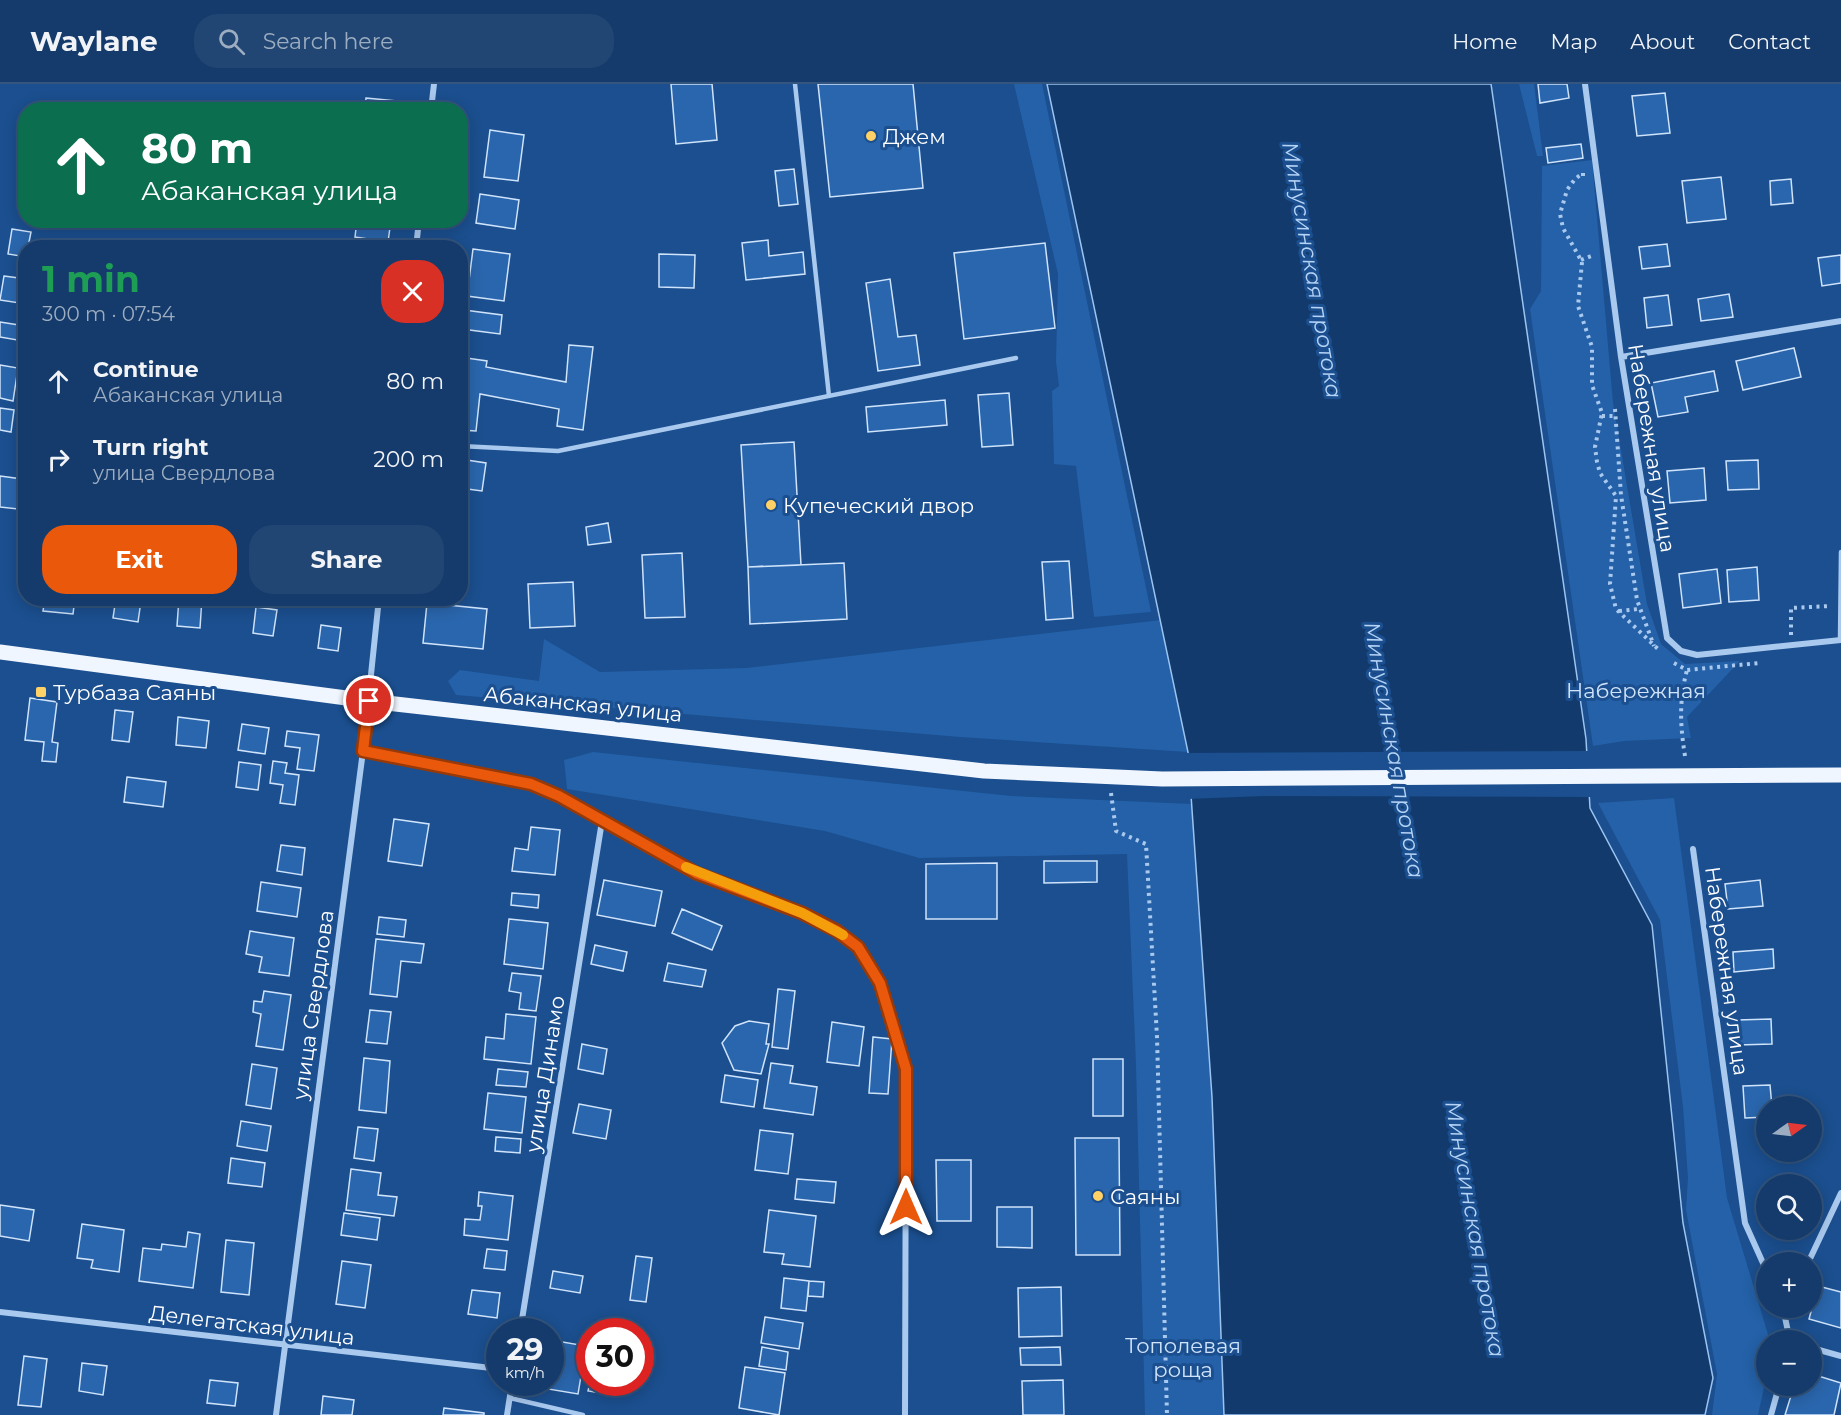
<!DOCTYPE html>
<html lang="en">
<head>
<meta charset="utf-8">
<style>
	:root { --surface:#143b6b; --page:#214673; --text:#f1f3f6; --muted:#9dadc1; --line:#33557e; --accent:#ea580c }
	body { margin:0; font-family:Montserrat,sans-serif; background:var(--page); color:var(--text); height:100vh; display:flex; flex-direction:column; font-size:22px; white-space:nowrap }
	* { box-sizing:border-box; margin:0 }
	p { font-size:20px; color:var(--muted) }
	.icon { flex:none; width:33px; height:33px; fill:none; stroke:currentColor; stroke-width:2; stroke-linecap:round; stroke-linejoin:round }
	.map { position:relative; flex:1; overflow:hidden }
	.panel { position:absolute; left:18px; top:156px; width:450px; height:366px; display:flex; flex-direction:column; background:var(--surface); border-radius:24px; box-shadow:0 3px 15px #0003,0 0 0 2px var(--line) }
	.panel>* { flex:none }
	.hud { position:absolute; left:18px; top:18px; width:450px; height:126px; border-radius:24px; box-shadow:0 3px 15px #0003,0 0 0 2px var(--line); background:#0b6e4f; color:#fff; overflow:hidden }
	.needle { width:39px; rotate:76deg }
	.tools { position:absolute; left:1756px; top:1012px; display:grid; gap:12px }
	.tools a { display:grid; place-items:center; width:66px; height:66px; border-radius:50%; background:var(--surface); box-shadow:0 3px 15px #0003,0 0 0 2px var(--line); font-size:30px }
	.speed { position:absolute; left:486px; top:1234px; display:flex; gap:12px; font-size:30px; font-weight:700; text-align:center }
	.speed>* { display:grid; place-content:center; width:78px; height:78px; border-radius:50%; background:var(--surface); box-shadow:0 3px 15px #0003,0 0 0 2px var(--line); line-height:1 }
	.speed small { font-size:15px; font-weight:400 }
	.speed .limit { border:9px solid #d22; background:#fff; color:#111 }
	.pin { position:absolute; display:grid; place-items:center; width:51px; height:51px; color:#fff; margin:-26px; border:3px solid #fff; border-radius:50%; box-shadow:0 2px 6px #0007 }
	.me { position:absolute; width:66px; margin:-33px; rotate:0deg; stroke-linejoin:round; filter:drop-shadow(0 0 4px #0008) }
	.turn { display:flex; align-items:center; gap:21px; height:126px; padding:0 24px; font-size:27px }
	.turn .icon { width:78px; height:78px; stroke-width:2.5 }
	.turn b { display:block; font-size:42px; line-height:51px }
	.round { display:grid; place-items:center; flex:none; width:63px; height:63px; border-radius:24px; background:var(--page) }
	.overview { display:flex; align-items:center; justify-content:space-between; height:102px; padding:0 24px }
	h1 { font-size:36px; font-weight:700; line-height:45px; color:#1e9e55 }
	.button { display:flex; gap:12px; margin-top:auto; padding:12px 24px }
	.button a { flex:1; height:69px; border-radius:24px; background:var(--accent); color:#fff; font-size:24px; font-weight:700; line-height:69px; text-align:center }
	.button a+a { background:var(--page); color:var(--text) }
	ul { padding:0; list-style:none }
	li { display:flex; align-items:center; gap:18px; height:78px; padding:0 24px }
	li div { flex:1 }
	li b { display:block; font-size:22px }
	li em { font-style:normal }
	header { display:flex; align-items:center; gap:36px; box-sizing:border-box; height:84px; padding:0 30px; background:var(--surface); border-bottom:2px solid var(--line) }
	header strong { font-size:28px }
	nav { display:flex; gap:33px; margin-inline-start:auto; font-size:21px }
	.search { width:420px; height:54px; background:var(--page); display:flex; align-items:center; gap:15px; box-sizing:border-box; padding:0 21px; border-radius:24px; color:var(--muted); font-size:22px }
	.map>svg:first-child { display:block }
</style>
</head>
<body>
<header>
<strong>Waylane</strong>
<div class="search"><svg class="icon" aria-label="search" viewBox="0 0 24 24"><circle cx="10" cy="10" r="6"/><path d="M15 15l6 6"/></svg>Search here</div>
<nav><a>Home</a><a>Map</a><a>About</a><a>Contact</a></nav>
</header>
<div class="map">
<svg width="1841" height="1331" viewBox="0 0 1841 1331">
	<rect width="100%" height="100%" fill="#1b4f8f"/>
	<path fill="#2461a8" d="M1014,0H1042L1151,528L1094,533L1076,382L1054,380L1052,307L1059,302L1056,278L1058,190Z
		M1519,0H1534L1543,72H1537Z
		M1592,76L1613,319L1647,520L1661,560L1685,580L1740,577L1687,633L1691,654L1624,657L1593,662L1530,225L1541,207L1542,82Z
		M1161,536L1188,668L960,653L456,611L448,597L460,586L539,597L544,555L600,588L746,584Z
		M593,668L1011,712L1192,720L1212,1013L1224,1331H1145L1136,981L1127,770L919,774L825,747L567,705L564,676Z
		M1674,714L1727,1114L1770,1257H1767V1290L1758,1331H1712L1717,1290L1686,1126L1688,1094L1683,1023L1660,836L1598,719Z"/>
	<path fill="#123a6d" stroke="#9cc4f0" stroke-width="1.5" d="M1047,0H1491L1586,655L1590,724L1652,841L1683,1139L1713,1294L1705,1331H1224L1212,1013L1188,668Z"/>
	<path fill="#1b4f8f" d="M1590,667L1592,713L1264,712L1188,715L1185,669Z"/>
	<path fill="#2a66ad" stroke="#cfe3fa" stroke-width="1.5" d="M671,0H712L717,56L676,60Z
		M818,0H913L923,104L830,113Z
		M1538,0H1567L1569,14L1540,19Z
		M1665,9L1670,49L1637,52L1632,12Z
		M366,14L407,18L406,26H365Z
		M490,46L524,51L518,97L484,93Z
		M22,55H26V86L18,85Z
		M1581,60L1583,74L1548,79L1546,64Z
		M794,85L798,120L779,122L775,87Z
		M1721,93L1726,135L1687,139L1682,97Z
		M1791,95L1793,119L1771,121L1770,97Z
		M480,110L519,116L515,145L476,139Z
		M357,136H391L388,158L355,153Z
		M12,145L31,148L26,173L8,170Z
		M768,156L769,172L803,168L805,190L746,196L742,159Z
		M1045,159L1055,244L964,255L954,169Z
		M1667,160L1670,182L1642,185L1639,163Z
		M473,165L510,170L504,217L467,212Z
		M659,170L695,171L694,204L659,203Z
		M1841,171V199L1822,202L1818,174Z
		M4,192L26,195V220L0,216Z
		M890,195L898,253L916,251L920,281L878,287L866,199Z
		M1729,210L1733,233L1701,237L1698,215Z
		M1668,211L1672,241L1647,244L1644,214Z
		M464,226L502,231L500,250L462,245Z
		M0,238L25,242L23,257L0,253Z
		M569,261L593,263L583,346L557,342L559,325L480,310L476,347L460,346V273L487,277L486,283L566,298Z
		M1794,264L1801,293L1743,306L1736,277Z
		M0,281L18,284L13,317L0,314Z
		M1714,287L1718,307L1685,313L1688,328L1658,333L1651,299Z
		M1009,309L1013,361L982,363L978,311Z
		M945,316L947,341L868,348L866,323Z
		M0,324L14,326L11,348L0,346Z
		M794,358L801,481L748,483L741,361Z
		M460,375L486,379L482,407L460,404Z
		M1758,376L1759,405L1728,406L1726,377Z
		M1704,384L1706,416L1670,419L1667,387Z
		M0,392L22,395L18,425L0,423Z
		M460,437L469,439L461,502H460Z
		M608,439L611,458L588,461L586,443Z
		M682,469L685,533L645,534L642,471Z
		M1069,477L1073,534L1046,536L1042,478Z
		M844,479L847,535L750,540L748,483Z
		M1757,483L1759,516L1729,518L1727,486Z
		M1717,485L1721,519L1683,524L1679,490Z
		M573,498L575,542L530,544L528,500Z
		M45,514H75L73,530L43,527Z
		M116,514L141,517L138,538L113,534Z
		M179,514H202L200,544L177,542Z
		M427,519L487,525L483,565L423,559Z
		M256,523L277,526L273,552L253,549Z
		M321,541L341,544L338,567L318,564Z
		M30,614L57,618L52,658L58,659L56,678L42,677L44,658L25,656Z
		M115,626L133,628L129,658L112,656Z
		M178,633L209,637L206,664L176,661Z
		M242,640L269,644L265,670L238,666Z
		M287,647L319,651L314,687L297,685L300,664L285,662Z
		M273,677L287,679L285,689L299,691L295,721L280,719L283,701L270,699Z
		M239,678L261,681L258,706L236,703Z
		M127,693L166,698L163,723L124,718Z
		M394,735L429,740L422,782L388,777Z
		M531,743L560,746L555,791L512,787L515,764L528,766Z
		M281,761L305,764L302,791L277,787Z
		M1044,777H1097V798L1044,799Z
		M997,779V835H926V780Z
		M604,796L662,807L655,842L597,831Z
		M1760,796L1763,822L1728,825L1725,800Z
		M261,798L301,804L297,833L257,827Z
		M512,809L539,811L538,824L511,821Z
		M682,825L722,842L712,866L672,849Z
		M379,833L406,836L404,853L377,850Z
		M509,835L548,839L543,885L504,880Z
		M250,847L294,854L289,892L259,888L262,873L246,870Z
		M376,855L424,860L421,879L401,877L397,913L370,910Z
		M595,861L627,868L623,887L591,880Z
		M1773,865L1774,884L1734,888L1733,868Z
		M668,879L706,886L702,903L664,897Z
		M512,889L541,892L536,927L519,925L521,909L509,907Z
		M778,905L795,907L788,965L772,963Z
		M264,907L291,911L283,966L256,962L261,930L253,928L254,917L262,918Z
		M370,926L391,928L387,960L366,958Z
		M506,930L536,933L531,980L484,975L486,953L504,955Z
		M1771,935L1772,960L1738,961L1737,936Z
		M749,937L769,940L766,960H769L761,990L734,986L722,959L735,942Z
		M832,938L864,943L859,982L827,978Z
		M873,953L892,955L888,1010L869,1009Z
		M582,960L607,965L603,990L578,985Z
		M364,974L390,977L386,1029L359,1026Z
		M1093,975H1123V1032H1093Z
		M771,979L793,982L790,999L817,1003L813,1031L764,1024Z
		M252,980L277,984L271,1025L246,1021Z
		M498,985L528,988L526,1003L496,1001Z
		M725,991L758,996L754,1023L721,1018Z
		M1770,1001L1772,1023H1767V1033L1745,1034L1743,1002Z
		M488,1009L526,1013L522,1049L484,1045Z
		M579,1020L611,1026L606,1055L573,1049Z
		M241,1037L271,1042L267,1067L237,1062Z
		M358,1043L378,1045L374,1077L354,1074Z
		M760,1046L793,1050L788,1090L755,1086Z
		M496,1053L521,1055L520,1069L495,1067Z
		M1075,1054H1119L1120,1171H1076Z
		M231,1074L265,1079L262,1103L228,1099Z
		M936,1076H971V1137H937Z
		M351,1085L381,1089L378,1111L397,1113L394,1132L346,1126Z
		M797,1095L836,1098L834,1119L795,1115Z
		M479,1108L513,1112L508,1156L464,1151L465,1135L480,1136L482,1122H478Z
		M0,1121L34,1126L29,1157L0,1152Z
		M997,1123H1032V1164L997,1163Z
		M769,1126L816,1132L810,1183L782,1180L784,1170L764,1168Z
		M344,1129L380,1134L377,1156L341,1151Z
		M82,1140L124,1146L119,1188L91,1184L93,1176L77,1174Z
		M188,1148L200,1150L193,1204L139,1197L143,1164L161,1166L162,1160L186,1163Z
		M226,1156L254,1159L249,1211L221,1208Z
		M487,1165L507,1167L505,1186L484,1184Z
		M636,1172L652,1174L646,1218L630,1216Z
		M342,1177L371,1181L365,1224L336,1220Z
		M553,1187L583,1192L580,1209L550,1204Z
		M784,1194L809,1197L806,1227L781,1224Z
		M809,1197L824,1198L823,1213L808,1212Z
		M1818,1202L1841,1208V1244L1809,1235Z
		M1061,1203L1062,1252L1019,1253L1018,1204Z
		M472,1206L500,1209L497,1234L468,1230Z
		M765,1233L803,1239L799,1265L761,1259Z
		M551,1256L586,1262L578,1310L542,1304L543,1299H550Z
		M762,1263L788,1268L786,1286L759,1282Z
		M1060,1263L1061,1281H1021L1020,1264Z
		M24,1272L47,1275L41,1323L18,1321Z
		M82,1279L107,1282L103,1311L79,1307Z
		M745,1283L785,1289L779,1331L739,1324Z
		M1812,1290L1841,1299L1834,1331H1785L1794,1302H1812Z
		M210,1296L238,1299L235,1322L207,1319Z
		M1063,1296L1064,1331H1023L1022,1297Z
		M590,1299H614L613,1311L588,1307Z
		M323,1312L354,1316L352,1331H321Z
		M444,1324L484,1329V1331H443Z"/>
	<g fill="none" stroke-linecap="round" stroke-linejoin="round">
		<path stroke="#a9c9ee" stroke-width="4" stroke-dasharray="3 4.5" stroke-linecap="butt" d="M1583,92V89L1575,95L1567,106L1560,130L1563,144L1582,178L1578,222L1592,263V301L1602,329L1595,363L1597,378L1600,389L1616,412L1610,500L1616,525L1659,566
			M1581,176L1594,171
			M1615,325L1621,411L1637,516L1654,562
			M1602,332H1616
			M1619,527L1638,525
			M1791,551V524L1831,522
			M1674,579L1687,586L1759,579
			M1685,672C1680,641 1679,616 1687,586
			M1111,709L1116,747L1146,760L1157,953L1167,1331"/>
		<path stroke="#a9c9ee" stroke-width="4.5" d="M795,0L829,312
			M460,362L558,367L1016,274
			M1840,556L1841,468
			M510,1314L583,1331"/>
		<path stroke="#a9c9ee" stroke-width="6" d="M1585,0L1621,273L1667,554L1681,567L1697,571L1841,556
			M431,26L434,0
			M416,164L419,136
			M1621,273L1841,237
			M363,667L531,700L559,712L696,789L802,829L837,847L858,863L880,899L906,985L905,1331
			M1693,765L1745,1139L1767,1188
			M1808,1179L1841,1109
			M1783,1224L1790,1257
			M0,1228L500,1285
			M520,1248L602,737
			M1812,1264L1841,1272
			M276,1331L363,667L379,514
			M507,1331L512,1299
			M1771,1331L1779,1302"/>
		<path stroke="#f0f6ff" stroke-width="15" d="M0,568L369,617L984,687L1162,695L1841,691"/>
	</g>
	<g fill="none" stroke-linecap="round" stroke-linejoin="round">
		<g stroke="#983908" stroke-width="15">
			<path id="route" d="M369,617L363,667L531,700L559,712L696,789L802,829L837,847L858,863L880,899L906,985V1123"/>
		</g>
		<use href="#route" stroke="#ea580c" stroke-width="10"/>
		<path stroke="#f59e0b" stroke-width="10" d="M686,783L802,829L843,851"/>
	</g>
	<g fill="#ffd166" stroke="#1b4f8f" stroke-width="2">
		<circle cx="871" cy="52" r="6"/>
		<circle cx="771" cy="421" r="6"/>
		<rect x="35" y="602" width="12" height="12" rx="3"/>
		<circle cx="1098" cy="1112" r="6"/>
	</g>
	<g text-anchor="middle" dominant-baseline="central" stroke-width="6" stroke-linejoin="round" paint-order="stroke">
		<g font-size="21" fill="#fff" stroke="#1b4f8f" text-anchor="start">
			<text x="883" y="52">Джем</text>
			<text x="783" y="421">Купеческий двор</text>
			<text x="53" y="608">Турбаза Саяны</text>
			<text x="1110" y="1112">Саяны</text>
		</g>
		<g font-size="21" fill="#fff" stroke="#1b4f8f">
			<text transform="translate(1652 364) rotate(81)">Набережная улица</text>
			<text transform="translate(583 620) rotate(6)">Абаканская улица</text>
			<text transform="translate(1727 887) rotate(82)">Набережная улица</text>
			<text transform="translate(313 921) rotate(-82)">улица Свердлова</text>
			<text transform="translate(545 990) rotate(-81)">улица Динамо</text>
			<text transform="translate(252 1241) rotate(7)">Делегатская улица</text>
		</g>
		<g font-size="21" fill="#cfe3fa" stroke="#1b4f8f">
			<text x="1636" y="606">Набережная</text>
			<text x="1183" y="1261">Тополевая<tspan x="1183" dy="24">роща</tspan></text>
		</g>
		<g font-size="22" font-style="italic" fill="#b5d3f5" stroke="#1b4f8f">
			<text transform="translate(1312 186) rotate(80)">Минусинская протока</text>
			<text transform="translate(1394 666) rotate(80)">Минусинская протока</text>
			<text transform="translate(1475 1145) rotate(80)">Минусинская протока</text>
		</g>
	</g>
</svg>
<div class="tools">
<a><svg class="needle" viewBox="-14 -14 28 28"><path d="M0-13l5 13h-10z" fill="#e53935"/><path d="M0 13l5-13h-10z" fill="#9dadc1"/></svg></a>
<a><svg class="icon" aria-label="search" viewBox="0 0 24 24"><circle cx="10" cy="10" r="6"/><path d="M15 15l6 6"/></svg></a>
<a>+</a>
<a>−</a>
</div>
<div class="speed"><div>29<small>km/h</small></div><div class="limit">30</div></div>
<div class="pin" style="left:369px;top:617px;background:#d93025"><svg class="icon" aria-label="arrive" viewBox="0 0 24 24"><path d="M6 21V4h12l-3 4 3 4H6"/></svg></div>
<svg class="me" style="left:906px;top:1123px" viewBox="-20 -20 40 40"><path d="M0-17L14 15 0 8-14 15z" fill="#ea580c" stroke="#fff" stroke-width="4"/></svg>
<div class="hud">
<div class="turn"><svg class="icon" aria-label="ahead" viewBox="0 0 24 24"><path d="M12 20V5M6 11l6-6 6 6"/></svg><div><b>80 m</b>Абаканская улица</div></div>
</div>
<section class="panel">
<div class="overview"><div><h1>1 min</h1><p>300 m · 07:54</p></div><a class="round" style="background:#d93025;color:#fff"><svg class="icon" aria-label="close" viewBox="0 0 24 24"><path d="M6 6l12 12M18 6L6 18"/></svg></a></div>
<ul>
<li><svg class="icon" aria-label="ahead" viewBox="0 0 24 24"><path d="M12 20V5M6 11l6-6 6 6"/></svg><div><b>Continue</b><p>Абаканская улица</p></div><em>80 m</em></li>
<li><svg class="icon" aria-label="right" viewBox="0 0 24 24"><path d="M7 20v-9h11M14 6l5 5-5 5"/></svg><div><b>Turn right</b><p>улица Свердлова</p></div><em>200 m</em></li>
</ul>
<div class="button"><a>Exit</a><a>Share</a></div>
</section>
</div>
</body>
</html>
